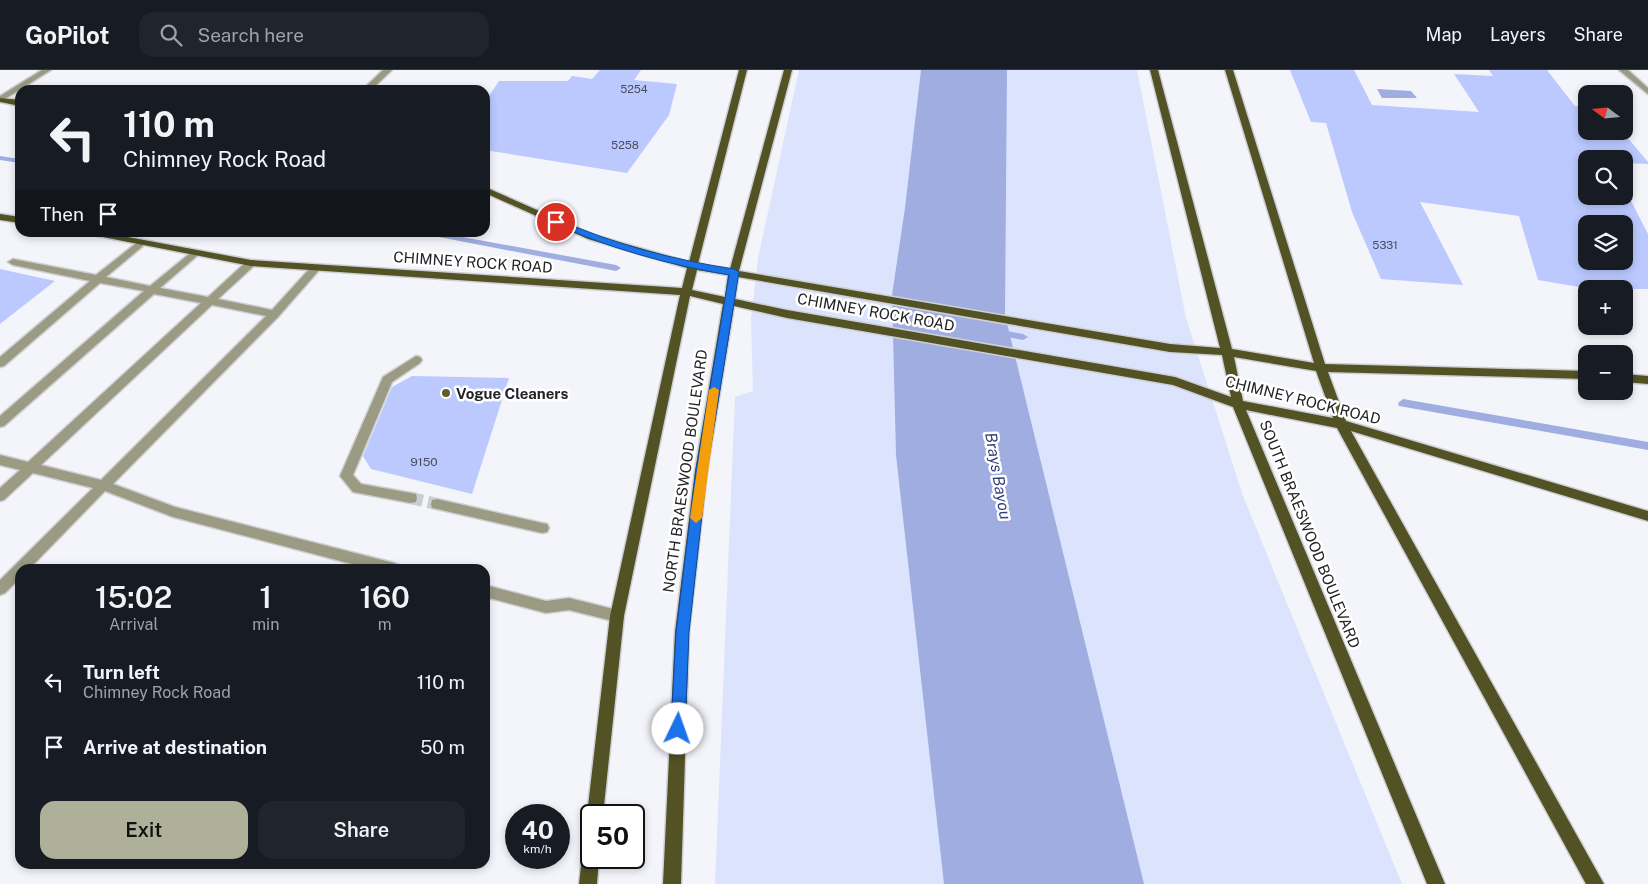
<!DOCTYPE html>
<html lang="en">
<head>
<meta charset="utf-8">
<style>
	:root { --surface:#171b24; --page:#20242c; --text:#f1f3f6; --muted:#9ea1a6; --line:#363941; --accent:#aeb09a }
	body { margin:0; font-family:"Public Sans",sans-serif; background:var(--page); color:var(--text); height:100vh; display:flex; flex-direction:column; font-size:19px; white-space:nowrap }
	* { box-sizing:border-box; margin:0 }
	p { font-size:16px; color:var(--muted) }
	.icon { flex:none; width:28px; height:28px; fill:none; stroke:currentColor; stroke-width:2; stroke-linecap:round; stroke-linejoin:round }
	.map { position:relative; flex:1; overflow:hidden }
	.panel { position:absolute; left:15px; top:494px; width:475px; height:305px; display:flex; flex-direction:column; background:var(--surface); border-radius:15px; box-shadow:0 2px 8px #0003 }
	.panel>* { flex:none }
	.top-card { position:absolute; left:15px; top:15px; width:475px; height:152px; border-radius:15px; box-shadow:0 2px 8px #0003; background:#171b24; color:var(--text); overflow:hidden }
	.needle { width:32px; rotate:286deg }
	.tools { position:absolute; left:1578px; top:15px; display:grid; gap:10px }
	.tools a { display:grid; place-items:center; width:55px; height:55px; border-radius:10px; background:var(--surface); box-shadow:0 2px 8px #0003; font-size:25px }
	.speed { position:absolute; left:505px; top:734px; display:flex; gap:10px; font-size:25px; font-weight:700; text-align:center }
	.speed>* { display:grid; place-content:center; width:65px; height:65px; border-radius:50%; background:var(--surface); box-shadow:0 2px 8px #0003; line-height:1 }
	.speed small { font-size:12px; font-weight:400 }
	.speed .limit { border:2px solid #111; border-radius:8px; background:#fff; color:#111 }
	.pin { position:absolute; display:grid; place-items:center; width:42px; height:42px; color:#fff; margin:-21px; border:2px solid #fff; border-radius:50%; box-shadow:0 1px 5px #0007 }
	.me { position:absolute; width:55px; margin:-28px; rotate:3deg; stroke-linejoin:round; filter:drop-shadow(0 0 4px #0008) }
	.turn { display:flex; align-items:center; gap:18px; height:105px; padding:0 25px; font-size:22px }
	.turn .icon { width:65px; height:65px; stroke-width:2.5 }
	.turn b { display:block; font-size:35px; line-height:42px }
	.then { display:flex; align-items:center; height:48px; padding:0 25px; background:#0003; gap:10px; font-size:19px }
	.eta { display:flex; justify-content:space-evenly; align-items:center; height:85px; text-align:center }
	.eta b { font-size:30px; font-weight:600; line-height:35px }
	.action { display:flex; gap:10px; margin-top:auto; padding:10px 25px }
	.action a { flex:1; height:58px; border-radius:15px; background:var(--accent); color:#111; font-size:20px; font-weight:600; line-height:58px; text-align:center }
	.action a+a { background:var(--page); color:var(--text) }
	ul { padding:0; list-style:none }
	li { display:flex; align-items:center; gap:15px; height:65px; padding:0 25px }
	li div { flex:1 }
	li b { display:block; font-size:19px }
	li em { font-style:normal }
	header { display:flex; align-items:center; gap:30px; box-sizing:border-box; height:70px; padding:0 25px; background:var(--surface); border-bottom:1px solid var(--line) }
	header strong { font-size:24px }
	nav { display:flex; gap:28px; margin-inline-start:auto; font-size:18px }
	.search { width:350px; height:45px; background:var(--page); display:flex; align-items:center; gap:12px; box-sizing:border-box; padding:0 18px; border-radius:15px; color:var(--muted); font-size:19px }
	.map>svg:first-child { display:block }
</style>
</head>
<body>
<header>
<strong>GoPilot</strong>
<div class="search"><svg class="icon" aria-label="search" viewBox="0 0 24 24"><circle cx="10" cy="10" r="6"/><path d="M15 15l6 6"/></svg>Search here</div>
<nav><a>Map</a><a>Layers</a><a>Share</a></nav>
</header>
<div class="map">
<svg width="1648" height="814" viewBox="0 0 1648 814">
	<rect width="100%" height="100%" fill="#f3f5fa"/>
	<path fill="#dce4fd" d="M799,0H1137L1186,248L1243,426L1402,814H715L735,327L753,321L751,250L758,188Z"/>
	<path fill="#9fade1" d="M921,0H1007L1005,245L1144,814H944L896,385L892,225L905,138Z
		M1377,19L1411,21L1417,28H1382Z"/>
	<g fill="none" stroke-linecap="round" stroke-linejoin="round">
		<path fill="#9fade1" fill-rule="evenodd" d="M0,86L20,89V93L0,90Z
			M413,162H435L616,195L621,198L616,201Z
			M995,259L1023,264L1028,267L1023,270L992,264L990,262L992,260Z
			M1403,329L1648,372V380L1399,336L1398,333Z"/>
	</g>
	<path fill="#bbc9ff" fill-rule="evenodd" d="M600,0H641L634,10L677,14L669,45L627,103L485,80V32L499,11H568L572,6L592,9Z
		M1290,0H1354L1372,35L1479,42L1454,4L1493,6L1489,0H1547L1575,36H1586V61H1622L1648,92V94L1624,93V89H1586V126H1624V117L1648,164V219H1591L1538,210L1519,146L1420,132L1463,215L1381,209L1352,142L1326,53L1311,52ZM1586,154H1624V191H1586Z
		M0,199L55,211L0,254Z
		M412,306L509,308L472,424L371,399L363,386L392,317Z"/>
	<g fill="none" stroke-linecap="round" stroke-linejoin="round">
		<path stroke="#c9cbcf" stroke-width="12" stroke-dasharray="12 5.5" stroke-linecap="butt" d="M411,428L437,434"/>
		<g stroke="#cecfd4" stroke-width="3">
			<path id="minor" d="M42,0H51L0,32V26Z
				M383,0H392L371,20H362Z
				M1619,0H1628L1648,18V24Z
				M139,171L143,172V176L106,207L150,216L194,180L198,181V185L160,218L208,227L247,191L251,190L256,193L255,195L218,229L272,240L312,196L316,195L321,198L278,247L113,414L175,437L394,493L399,495L401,499H371L173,447L105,421L29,499H20V508L5,523L0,525V510L93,418L33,403L4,430L0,431V418L20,400L0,395V385L28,392L201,233L154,224L4,356L0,357V346L144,221L100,213L4,296L0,297V287L90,211L13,195L8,192L13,189L96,205ZM212,235L266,246L101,410L41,395Z
				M416,286L420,287L422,290L420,293L392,312L353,405L361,414L411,423L416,424L417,428L416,432L411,433L353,422L340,406L383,307Z
				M437,429L542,453L547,454L549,458L547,462L542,463L437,439L432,438L431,434L432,430Z
				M485,515L546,531L569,528L617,540L622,542L624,546L622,550L617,552L569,540L546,543L485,527Z"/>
		</g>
		<g stroke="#cecfd4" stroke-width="3">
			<path id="major" d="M739,0H747L698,194L730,199L784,0H792L739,201L1170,274L1220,278L1150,0H1158L1232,279L1314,293L1225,0H1233L1325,294L1586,301V309L1328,302L1346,351L1648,441V451L1351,361L1604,814H1586L1337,358L1246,340L1445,814H1427L1233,337L1173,315L787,248L734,236L707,401L689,562L681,814H663L675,562L695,401L723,234L690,226L624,546L603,745H591V752L587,745L610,546L680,225L251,196L77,162H101L251,190L682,218L687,198L588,169L485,123V117L594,165L689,192ZM697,200L728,205L725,227L692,220ZM738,207L1170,282L1222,285L1231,327L1175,307L787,240L735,229ZM1234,287L1316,301L1333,348L1243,331Z
				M0,28L20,30V36L0,32Z
				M0,144L20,147V153L0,150Z
				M1624,304L1648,306V314L1624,312Z
				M591,769V788H599L597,814H579L583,777L585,771Z"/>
		</g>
		<use href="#minor" fill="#9a9b82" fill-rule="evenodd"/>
		<use href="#major" fill="#525224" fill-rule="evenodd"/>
	</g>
	<path fill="#1a73e8" stroke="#114b97" d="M553,150H559C614,174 674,190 734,199L739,202L707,400L689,562L685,659L683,664L678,666L673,664L671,659L676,562L696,400L729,205C669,195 608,178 553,153Z"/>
	<path fill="#f59e0b" d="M714,317L719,320L702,448L696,453L690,448L709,320Z"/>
	<circle fill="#5d5d2a" stroke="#fff" stroke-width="2" cx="446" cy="323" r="5"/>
	<g text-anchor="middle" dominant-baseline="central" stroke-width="5" stroke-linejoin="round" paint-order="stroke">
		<g font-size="11" fill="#494c5c">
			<text x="634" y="19">5254</text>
			<text x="625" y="75">5258</text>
			<text x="1385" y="175">5331</text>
		</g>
		<g font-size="12" fill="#494c5c">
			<text x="424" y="392">9150</text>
		</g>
		<g font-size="15" fill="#232325" stroke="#fff">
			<text transform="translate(473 192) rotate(4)">CHIMNEY ROCK ROAD</text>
			<text transform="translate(876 242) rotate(10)">CHIMNEY ROCK ROAD</text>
			<text transform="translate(1303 330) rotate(14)">CHIMNEY ROCK ROAD</text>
			<text transform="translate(685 401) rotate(-82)">NORTH BRAESWOOD BOULEVARD</text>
			<text transform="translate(1310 464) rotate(68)">SOUTH BRAESWOOD BOULEVARD</text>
		</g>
		<g font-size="15" font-weight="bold" fill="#232325" stroke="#fff" text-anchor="start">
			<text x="456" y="323">Vogue Cleaners</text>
		</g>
		<g font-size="16" font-style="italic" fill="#323d7c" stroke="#fff">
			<text transform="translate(998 406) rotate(80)">Brays Bayou</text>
		</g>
	</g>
</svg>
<div class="tools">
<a><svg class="needle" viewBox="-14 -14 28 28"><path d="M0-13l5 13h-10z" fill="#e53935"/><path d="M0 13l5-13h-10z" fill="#9ea1a6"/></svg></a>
<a><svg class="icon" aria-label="search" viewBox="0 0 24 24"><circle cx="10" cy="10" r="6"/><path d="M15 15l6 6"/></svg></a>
<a><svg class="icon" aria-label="layers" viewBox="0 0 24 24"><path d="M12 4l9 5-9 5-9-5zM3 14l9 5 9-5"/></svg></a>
<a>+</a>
<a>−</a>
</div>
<div class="speed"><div>40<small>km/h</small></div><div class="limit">50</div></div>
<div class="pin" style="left:556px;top:152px;background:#d93025"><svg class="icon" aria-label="arrive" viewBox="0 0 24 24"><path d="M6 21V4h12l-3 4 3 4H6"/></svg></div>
<svg class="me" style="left:678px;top:659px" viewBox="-20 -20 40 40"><circle r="19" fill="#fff"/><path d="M0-13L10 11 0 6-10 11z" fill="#1a73e8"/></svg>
<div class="top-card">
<div class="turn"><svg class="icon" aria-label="left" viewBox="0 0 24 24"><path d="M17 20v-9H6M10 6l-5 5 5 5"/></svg><div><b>110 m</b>Chimney Rock Road</div></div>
<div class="then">Then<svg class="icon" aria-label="arrive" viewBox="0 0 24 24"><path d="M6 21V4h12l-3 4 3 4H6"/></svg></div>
</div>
<section class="panel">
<div class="eta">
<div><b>15:02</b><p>Arrival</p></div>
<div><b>1</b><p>min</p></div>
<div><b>160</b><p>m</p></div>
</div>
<ul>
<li><svg class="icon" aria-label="left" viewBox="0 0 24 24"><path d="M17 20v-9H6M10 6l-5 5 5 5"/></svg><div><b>Turn left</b><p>Chimney Rock Road</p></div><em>110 m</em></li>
<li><svg class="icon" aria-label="arrive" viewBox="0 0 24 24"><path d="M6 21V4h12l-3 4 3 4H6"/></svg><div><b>Arrive at destination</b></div><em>50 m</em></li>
</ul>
<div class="action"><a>Exit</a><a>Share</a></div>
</section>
</div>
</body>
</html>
